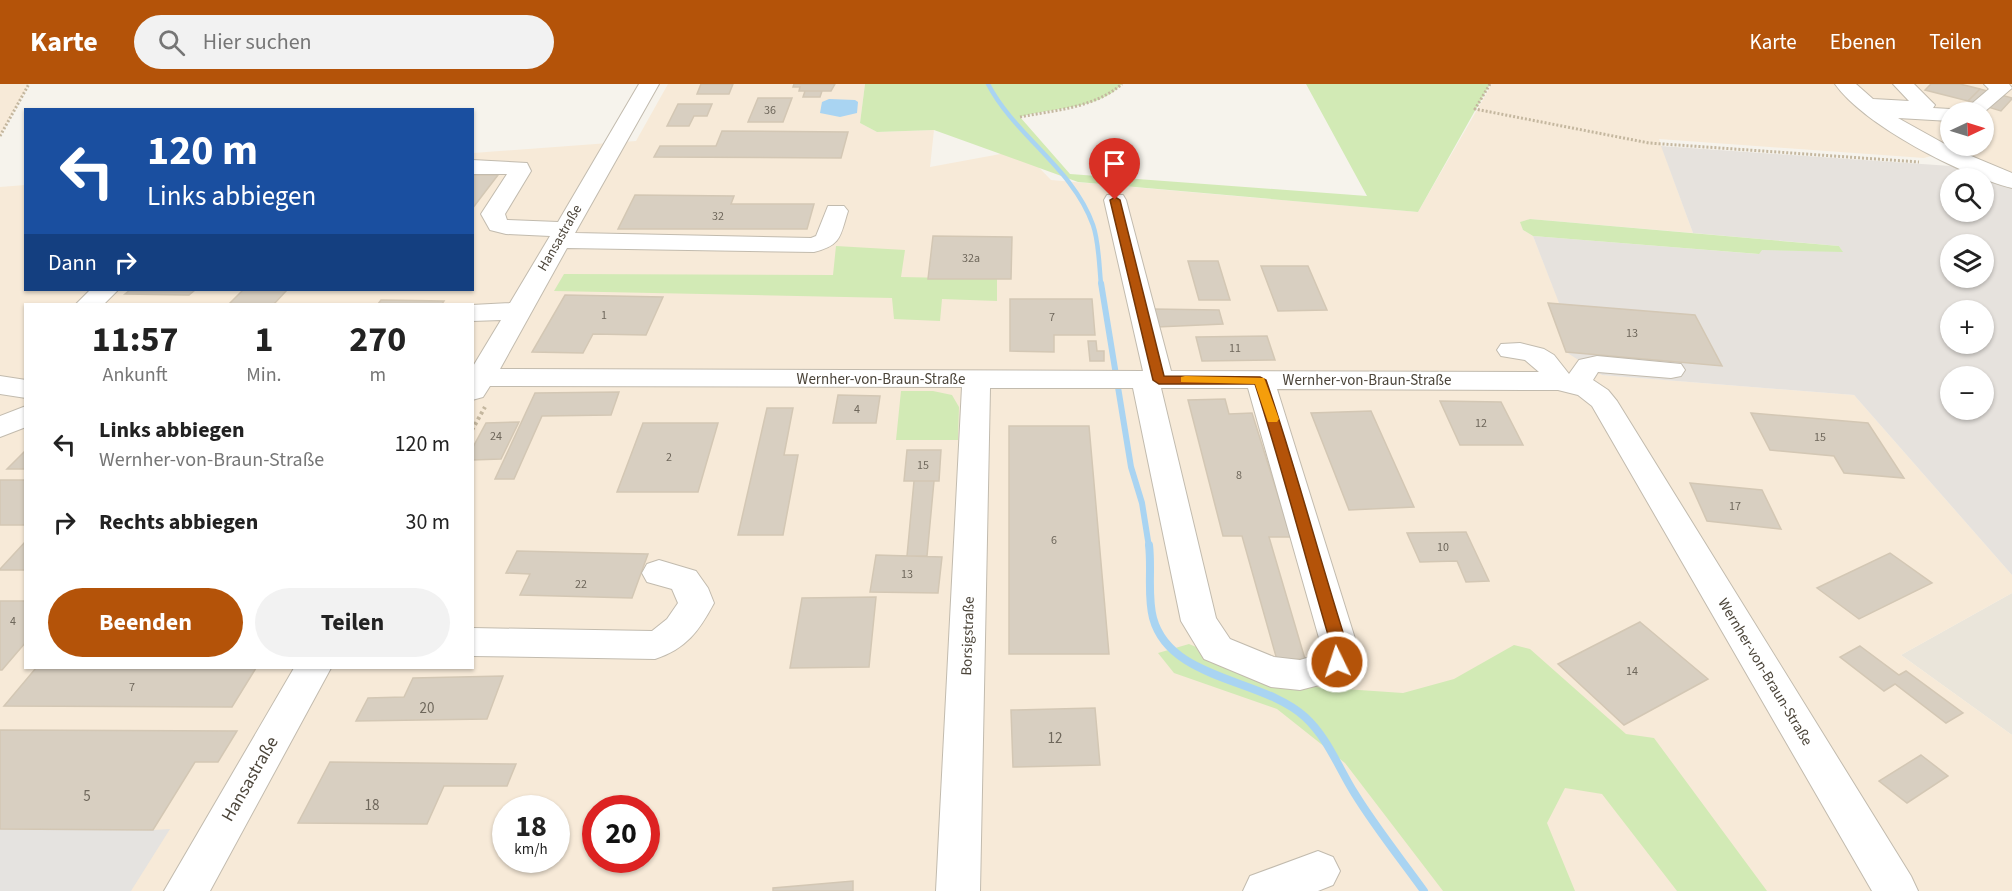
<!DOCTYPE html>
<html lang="de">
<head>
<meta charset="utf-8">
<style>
	:root { --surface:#fff; --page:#f2f2f2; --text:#222; --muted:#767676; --accent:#b45309 }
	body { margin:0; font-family:"Source Sans 3",sans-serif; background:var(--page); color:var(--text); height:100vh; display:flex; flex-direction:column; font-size:22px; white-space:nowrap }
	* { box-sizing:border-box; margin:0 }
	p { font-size:20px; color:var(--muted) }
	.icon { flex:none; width:33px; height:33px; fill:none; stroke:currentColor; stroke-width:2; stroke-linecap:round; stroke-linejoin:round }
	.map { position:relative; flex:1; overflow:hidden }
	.details { position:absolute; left:24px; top:219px; width:450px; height:366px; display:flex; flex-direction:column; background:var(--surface); border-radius:0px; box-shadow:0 2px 4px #0004 }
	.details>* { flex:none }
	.banner { position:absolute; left:24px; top:24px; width:450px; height:183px; border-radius:0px; box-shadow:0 2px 4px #0004; background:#1a4fa0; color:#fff; overflow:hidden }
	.needle { width:39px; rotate:86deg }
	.buttons { position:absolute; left:1940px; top:18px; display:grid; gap:12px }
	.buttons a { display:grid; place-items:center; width:54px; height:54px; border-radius:50%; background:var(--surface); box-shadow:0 2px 4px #0004; font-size:30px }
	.speed { position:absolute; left:492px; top:711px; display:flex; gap:12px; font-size:30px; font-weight:700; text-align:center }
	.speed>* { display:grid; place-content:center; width:78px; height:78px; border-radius:50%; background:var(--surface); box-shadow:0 2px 4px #0004; line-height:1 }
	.speed small { font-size:15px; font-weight:400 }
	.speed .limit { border:9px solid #d22; background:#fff; color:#111 }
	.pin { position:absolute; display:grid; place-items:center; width:51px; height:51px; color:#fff; margin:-62px -26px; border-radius:50% 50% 50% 0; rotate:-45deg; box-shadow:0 0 6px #0007 }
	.pin .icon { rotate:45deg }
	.me { position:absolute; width:66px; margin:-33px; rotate:356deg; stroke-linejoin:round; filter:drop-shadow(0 0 4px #0008) }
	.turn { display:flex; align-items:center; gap:21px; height:126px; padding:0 24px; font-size:27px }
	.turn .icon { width:78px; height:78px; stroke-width:2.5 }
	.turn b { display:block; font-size:42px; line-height:51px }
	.then { display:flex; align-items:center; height:57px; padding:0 24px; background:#0003; gap:12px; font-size:22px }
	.eta { display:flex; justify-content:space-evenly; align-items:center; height:102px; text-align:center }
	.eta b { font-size:36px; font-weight:700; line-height:42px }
	.action { display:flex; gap:12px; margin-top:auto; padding:12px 24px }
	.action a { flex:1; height:69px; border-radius:36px; background:var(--accent); color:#fff; font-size:24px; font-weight:700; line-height:69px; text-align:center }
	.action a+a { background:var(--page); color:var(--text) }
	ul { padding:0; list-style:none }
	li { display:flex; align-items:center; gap:18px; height:78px; padding:0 24px }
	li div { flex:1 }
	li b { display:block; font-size:22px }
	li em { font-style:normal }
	header { display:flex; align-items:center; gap:36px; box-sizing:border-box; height:84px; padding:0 30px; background:var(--accent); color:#fff }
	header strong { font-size:28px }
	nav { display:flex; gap:33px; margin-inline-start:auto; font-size:21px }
	.search { width:420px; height:54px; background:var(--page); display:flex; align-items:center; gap:15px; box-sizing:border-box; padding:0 21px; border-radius:33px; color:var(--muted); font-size:22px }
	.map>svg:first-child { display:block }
</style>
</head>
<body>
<header>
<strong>Karte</strong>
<div class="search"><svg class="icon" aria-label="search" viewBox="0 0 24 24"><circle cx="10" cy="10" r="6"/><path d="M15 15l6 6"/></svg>Hier suchen</div>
<nav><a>Karte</a><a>Ebenen</a><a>Teilen</a></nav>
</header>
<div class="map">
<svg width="2012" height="807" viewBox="0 0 2012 807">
	<rect width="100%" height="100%" fill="#f6f3ec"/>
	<path fill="#eae5da" d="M2012,509V651L1901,571Z"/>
	<path fill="#f7ead8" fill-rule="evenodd" d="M0,0H29L0,52Z
		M668,0H865L860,39L877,48L934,46L930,83L1022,66L1051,96L1418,128L1492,0H2012V90L1953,66L1924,74L1659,55L1693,149L1530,135L1521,138L1523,146L1533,152L1560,220L1548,219L1589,282L1602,291L1854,311L2012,491V509L1901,571L2012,651V807H0V103L25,101L26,206H472L473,69L636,57ZM1950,28H1983V62H1950ZM26,220H472V584H26ZM506,724H556V776H506ZM596,724H646V776H596Z"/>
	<path fill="#e6e2dd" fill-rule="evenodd" d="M1661,62L1965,83L2012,102V491L1854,311L1602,291L1566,268L1548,219H1559L1533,152L1758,170L1761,166L1842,167L1839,162L1693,149ZM1950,94H1983V128H1950ZM1950,160H1983V194H1950ZM1950,226H1983V260H1950ZM1950,292H1983V326H1950Z"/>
	<path fill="#d2eab5" d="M865,0H1122C1099,26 1051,23 1020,33L1070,90L1367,112L1306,0H1490L1418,128L1078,98L934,46L877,48L860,39Z
		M1530,135L1839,162L1843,168L1762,166L1759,170L1533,152L1523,146L1520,138Z
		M836,162L905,166L901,193L997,195V217L942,215L940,237L894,235L892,214L554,207L564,190L833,191Z
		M901,307H933L952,311L959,323L958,356H896Z
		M1189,560L1286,601L1403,609L1454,595L1514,561L1530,565L1626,650L1654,654L1767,807H1677L1602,710L1565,704L1547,739L1575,807H1443L1345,679L1277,625L1174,589L1158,569Z"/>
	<path fill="#e5e3e0" d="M0,745L153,746L170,745L131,807H0Z"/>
	<path fill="#a9d4f2" d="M829,15L855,16L858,18L857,29L840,33L820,29L822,18Z"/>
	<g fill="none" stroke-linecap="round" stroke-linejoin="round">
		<path stroke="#a9d4f2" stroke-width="4.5" d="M988,0C1015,52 1073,84 1093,141C1099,158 1099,181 1101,200"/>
		<path stroke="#a9d4f2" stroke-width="6" d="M1101,199L1131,383L1142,419L1149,463"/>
		<path stroke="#a9d4f2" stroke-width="8" d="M1149,461C1152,485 1147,511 1153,534C1170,597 1263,594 1305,633C1328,654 1339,685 1355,710C1376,744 1401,775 1424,807"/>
	</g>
	<path fill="#d8cfc1" stroke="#d3c7b4" stroke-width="1.5" d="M701,0H733L729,10H697Z
		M794,0H835L831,7H799L800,3H793Z
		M1931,0H1960L1980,5L1968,17L1925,6Z
		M1980,5L2012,14V15L2001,27L1968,17Z
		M805,7H822L820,13H803Z
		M758,14H792L783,38H748Z
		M678,20H712L707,32H694L689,42H667Z
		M722,47L848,48L841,74L654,73L660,62H716Z
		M472,91H498L472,125Z
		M635,111L734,112L731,120H814L807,145H618Z
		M933,152L1012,153L1011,195H928Z
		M1188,177H1218L1230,216H1199Z
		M1261,182H1308L1327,226L1278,227Z
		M130,206H195L189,211L125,210Z
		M243,206H287L274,220H229Z
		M565,211L663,213L646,251L593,250L583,269L532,268Z
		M1010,215H1092L1095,251H1054V268L1010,267Z
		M381,216L444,217L442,220H378Z
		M1548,219L1695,231L1722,282L1566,268Z
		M1152,225L1219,226L1223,240L1157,243Z
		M1267,252L1275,276L1202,277L1196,253Z
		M1088,257H1096L1097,267H1104V277H1090Z
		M619,308L611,331L542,332L514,395H495L535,309Z
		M838,311L880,312L876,339H833Z
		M1225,315L1229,330L1252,329L1291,453H1269L1305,575L1277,576L1242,452H1223L1188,316Z
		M1440,317L1501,318L1523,361H1460Z
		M767,324H793L784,371H798L783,451H738Z
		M1371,327L1414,423L1349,426L1311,329Z
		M1751,329L1868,339L1904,394L1844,389L1834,372L1770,366Z
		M519,338L501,375L472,376V365L486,339Z
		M643,339H718L698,408H617Z
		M1009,342H1089L1109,570H1009Z
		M26,366V385H7Z
		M907,366H941L939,397H904Z
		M0,396H26V441H0Z
		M914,397H934L927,472H907Z
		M1690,399L1762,406L1781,445L1707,437Z
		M1466,448L1489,497L1466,498L1457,477L1420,478L1407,449Z
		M26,457V486H0V485Z
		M517,467L648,470L632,514L520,511L530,490L506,489Z
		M1890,469L1932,499L1859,535L1817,504Z
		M876,471L942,473L938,509L870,508Z
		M876,513L869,583L790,584L802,514Z
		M0,517H26V558L2,586H0Z
		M1640,538L1708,595L1624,641L1558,580Z
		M1860,562L1899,591L1906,587L1963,629L1946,639L1895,600L1884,607L1840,573Z
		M36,584H256L232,623L4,622Z
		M503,592L487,635L356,637L368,614L404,613L413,594Z
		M1095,624L1100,681L1013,683L1011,626Z
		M0,646L237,647L218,678H195L153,746L0,745Z
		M1921,671L1948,692L1907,719L1879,697Z
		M330,678L516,680L507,702H444L427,740L298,739Z
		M853,797V807H773V804Z"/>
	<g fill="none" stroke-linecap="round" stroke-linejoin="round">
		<g stroke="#c2bbae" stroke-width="2">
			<path id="minor" d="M639,0H659L575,149L811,154L816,152L828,122H844L848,127C840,152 842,161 814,168L567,164L500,285L1143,287L1104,116L1107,111H1123L1126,116L1171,287L1539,288L1525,276L1501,272L1497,266L1501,260L1520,259L1544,265L1554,271L1569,290L1579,276L1597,272L1681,280L1685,286L1681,292L1671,294L1598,288L1593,296L1608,306L1617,317L1911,792L1918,807H1872L1592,322L1578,311L1558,306L1277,305L1357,561L1355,578L1350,588L1335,597L1300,606L1271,603L1204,575L1181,537L1133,304H990L980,807H936L962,303L490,302L483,313L472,316V284L501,236L472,237V221L510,219L550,152L506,150L490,146L481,130L507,90H472V76L527,79L531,87L505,130L507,136L558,138ZM1161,304H1248L1321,561L1320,570L1300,576L1274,573L1230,555L1216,534Z
				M1835,0H1856L1873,15L1909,17L1893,0H1914L1935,21L1933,24L1950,25L1958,28H1950V37L1898,34L1952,64L2012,89V104C1961,91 1865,42 1835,0Z
				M1984,0H2009L2012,4L1983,29L1962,28L1989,5Z
				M90,206H118L104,220H76Z
				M0,292L26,296V314L0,310Z
				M26,322V343L0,353V332Z
				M659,476L696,487L708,504L714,519C699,547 686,565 655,575L472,572V544L652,547L667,535L678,519L672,505L647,498L642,489L647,480Z
				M294,584H331L210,807H164Z
				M1318,767L1333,773L1340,787L1333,801L1318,807H1243L1250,792Z"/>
		</g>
		<path stroke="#c4b79f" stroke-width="3" stroke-dasharray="2 2" stroke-linecap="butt" d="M1490,0L1475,25L1649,59L1919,78
			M1020,33C1055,26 1094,24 1122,0
			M0,52L29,0"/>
		<path stroke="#c4b79f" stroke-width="4" stroke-dasharray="3 3" stroke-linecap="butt" d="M472,346L485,323"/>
		<use href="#minor" fill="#fff" fill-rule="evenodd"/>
	</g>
	<path fill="#b45309" stroke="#753606" stroke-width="1.5" d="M1115,113L1120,116L1164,292L1260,293L1266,296C1296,384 1319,473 1347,561L1343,582L1337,584L1329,578L1331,561C1305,474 1283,386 1255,300H1159L1153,296L1110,116Z"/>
	<path fill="#f59e0b" d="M1185,292L1264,294L1279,335L1277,338H1268L1255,300L1181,298V293Z"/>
	<g text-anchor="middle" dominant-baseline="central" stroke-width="4.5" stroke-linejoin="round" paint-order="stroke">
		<g font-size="12" fill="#6e675b">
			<text x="770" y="26">36</text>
			<text x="718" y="132">32</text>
			<text x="971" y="174">32a</text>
			<text x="604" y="231">1</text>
			<text x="1052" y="233">7</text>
			<text x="1632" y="249">13</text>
			<text x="1235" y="264">11</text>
			<text x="857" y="325">4</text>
			<text x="1481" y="339">12</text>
			<text x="496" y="352">24</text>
			<text x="1820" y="353">15</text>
			<text x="669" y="373">2</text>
			<text x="923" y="381">15</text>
			<text x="1239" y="391">8</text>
			<text x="1735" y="422">17</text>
			<text x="1054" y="456">6</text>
			<text x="1443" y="463">10</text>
			<text x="907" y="490">13</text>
			<text x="581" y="500">22</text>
			<text x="13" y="537">4</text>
			<text x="1632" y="587">14</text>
			<text x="132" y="603">7</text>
		</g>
		<g font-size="14" fill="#4b4439" stroke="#fff">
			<text transform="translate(560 154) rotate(-60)">Hansastraße</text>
		</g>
		<g font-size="15" fill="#4b4439" stroke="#fff">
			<text x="881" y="295">Wernher-von-Braun-Straße</text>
			<text x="1367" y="296">Wernher-von-Braun-Straße</text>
			<text transform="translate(968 552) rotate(-88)">Borsigstraße</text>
			<text transform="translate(1765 588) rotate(59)">Wernher-von-Braun-Straße</text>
		</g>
		<g font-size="15" fill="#6e675b">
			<text x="427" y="624">20</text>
			<text x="1055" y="654">12</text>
			<text x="87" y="712">5</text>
			<text x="372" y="721">18</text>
		</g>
		<g font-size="18" fill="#4b4439" stroke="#fff">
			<text transform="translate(250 695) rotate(-60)">Hansastraße</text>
		</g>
	</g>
</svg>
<div class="buttons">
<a><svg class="needle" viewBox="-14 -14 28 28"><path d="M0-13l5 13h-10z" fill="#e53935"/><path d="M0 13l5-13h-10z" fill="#767676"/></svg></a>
<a><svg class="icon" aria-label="search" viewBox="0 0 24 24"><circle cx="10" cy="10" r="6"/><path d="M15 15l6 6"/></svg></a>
<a><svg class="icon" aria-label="layers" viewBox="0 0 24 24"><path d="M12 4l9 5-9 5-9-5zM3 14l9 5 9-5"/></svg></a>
<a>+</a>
<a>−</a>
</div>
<div class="speed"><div>18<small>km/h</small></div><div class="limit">20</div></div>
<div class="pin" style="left:1115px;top:116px;background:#d93025"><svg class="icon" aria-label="arrive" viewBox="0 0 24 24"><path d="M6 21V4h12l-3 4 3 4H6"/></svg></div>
<svg class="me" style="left:1337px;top:578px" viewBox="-20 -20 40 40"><circle r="17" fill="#b45309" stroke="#fff" stroke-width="3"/><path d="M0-11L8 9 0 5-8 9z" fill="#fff"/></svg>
<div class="banner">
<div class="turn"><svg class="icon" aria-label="left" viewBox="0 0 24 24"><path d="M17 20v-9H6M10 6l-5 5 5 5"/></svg><div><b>120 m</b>Links abbiegen</div></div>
<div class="then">Dann<svg class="icon" aria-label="right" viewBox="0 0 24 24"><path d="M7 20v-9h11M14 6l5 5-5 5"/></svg></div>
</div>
<section class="details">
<div class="eta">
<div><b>11:57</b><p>Ankunft</p></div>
<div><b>1</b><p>Min.</p></div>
<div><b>270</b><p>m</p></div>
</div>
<ul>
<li><svg class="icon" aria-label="left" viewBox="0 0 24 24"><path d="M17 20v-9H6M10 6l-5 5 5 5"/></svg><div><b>Links abbiegen</b><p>Wernher-von-Braun-Straße</p></div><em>120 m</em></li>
<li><svg class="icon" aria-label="right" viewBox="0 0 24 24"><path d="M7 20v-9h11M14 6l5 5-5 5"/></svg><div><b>Rechts abbiegen</b></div><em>30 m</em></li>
</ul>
<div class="action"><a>Beenden</a><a>Teilen</a></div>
</section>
</div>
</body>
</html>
